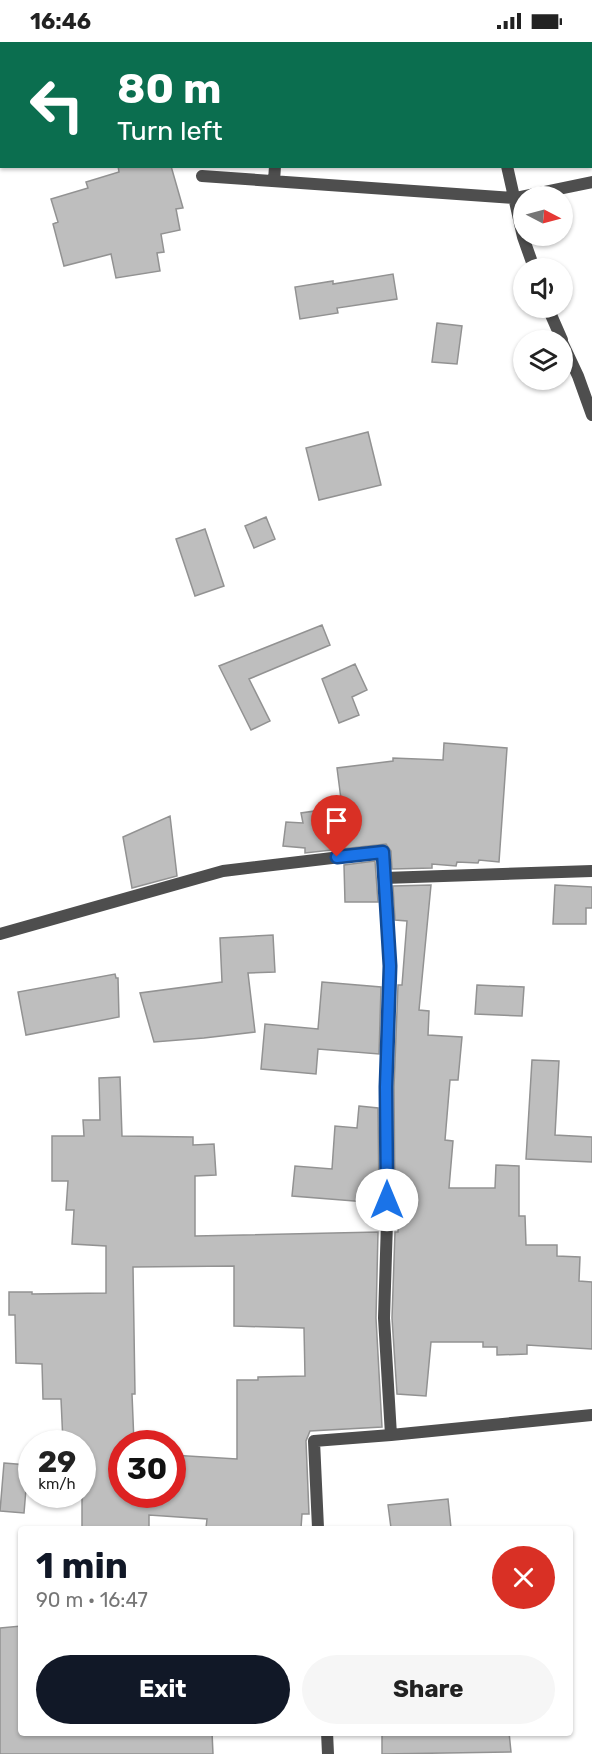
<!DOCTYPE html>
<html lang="en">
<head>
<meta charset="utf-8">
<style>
	:root { --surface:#fff; --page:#f6f6f6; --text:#222; --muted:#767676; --accent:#111827 }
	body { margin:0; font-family:Rubik,sans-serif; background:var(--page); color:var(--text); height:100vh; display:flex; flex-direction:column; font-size:22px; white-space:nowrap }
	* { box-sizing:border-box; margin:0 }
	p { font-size:20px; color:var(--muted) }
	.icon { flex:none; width:33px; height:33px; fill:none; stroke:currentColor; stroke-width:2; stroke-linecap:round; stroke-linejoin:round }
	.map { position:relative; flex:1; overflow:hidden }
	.details { position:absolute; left:18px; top:1484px; width:555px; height:210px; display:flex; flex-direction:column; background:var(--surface); border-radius:6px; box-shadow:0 2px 4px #0004 }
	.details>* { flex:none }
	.top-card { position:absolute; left:0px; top:0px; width:592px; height:126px; box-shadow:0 2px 4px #0004; background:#0b6e4f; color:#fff; overflow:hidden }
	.needle { width:39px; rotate:96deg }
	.controls { position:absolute; left:513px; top:144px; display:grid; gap:12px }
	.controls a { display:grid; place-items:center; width:60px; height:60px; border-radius:50%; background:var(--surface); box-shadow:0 2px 4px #0004; font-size:30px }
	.speed { position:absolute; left:18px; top:1388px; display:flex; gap:12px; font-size:30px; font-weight:700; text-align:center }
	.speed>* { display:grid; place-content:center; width:78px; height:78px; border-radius:50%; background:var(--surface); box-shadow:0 2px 4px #0004; line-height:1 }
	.speed small { font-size:15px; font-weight:400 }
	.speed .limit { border:9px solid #d22; background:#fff; color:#111 }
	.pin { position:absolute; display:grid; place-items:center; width:51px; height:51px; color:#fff; margin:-62px -26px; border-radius:50% 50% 50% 0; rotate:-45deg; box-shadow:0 0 6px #0007 }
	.pin .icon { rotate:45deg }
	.me { position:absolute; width:66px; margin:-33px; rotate:0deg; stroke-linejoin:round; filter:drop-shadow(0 0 4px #0008) }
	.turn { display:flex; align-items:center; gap:21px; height:126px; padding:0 18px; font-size:27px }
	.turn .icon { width:78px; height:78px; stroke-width:2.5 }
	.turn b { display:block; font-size:42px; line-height:51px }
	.round { display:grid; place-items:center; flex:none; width:63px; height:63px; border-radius:32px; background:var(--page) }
	.headline { display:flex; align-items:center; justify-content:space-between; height:102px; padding:0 18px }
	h1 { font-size:36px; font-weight:700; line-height:45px; color:var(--accent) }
	.cta { display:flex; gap:12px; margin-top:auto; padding:12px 18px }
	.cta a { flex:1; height:69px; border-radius:36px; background:var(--accent); color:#fff; font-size:24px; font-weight:700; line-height:69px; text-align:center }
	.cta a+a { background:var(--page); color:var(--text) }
	.status { display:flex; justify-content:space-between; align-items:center; height:42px; padding:0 30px; background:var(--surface); direction:ltr }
	.status svg { height:16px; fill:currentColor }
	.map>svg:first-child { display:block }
</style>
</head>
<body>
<div class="status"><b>16:46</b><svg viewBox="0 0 49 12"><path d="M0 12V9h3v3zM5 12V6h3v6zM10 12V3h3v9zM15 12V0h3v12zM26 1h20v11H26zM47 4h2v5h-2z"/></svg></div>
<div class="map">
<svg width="592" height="1712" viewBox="0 0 592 1712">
	<rect width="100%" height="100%" fill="#fff"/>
	<path fill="#bebebe" stroke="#929292" stroke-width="1.5" fill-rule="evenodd" d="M118,124H171L183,166L176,167L180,188L161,192L164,210L157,211L160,229L116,236L111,212L64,224L53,182L58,180L51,157L88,146L86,140L119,130Z
		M393,232L397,257L337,266L338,271L300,277L295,245L333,239V242Z
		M437,281L462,284L457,322L432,320Z
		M368,390L381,443L319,458L306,406Z
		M266,475L275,497L254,506L245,484Z
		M205,487L224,544L195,554L176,497Z
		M322,583L330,603L249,637L270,679L251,688L219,624Z
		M355,622L367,648L352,655L359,673L339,681L322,637Z
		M444,701L507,706L499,820L479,818L478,821L457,820L456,824L432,822V826L392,827L391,809L386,802L305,811V806L283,804L286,780L303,781L301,771L342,765L337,726L393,719V716L443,718Z
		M170,774L177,834L132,846L123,795Z
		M375,819L378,860H345L344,823Z
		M431,843L419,968L429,969L428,993L462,995L458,1038H450L445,1098L453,1099L449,1146H495L496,1123L519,1124V1174H525L526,1203H557V1214L580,1215L579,1239L592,1240V1307L527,1303V1312L497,1313V1305H483V1300H431L426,1354L397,1352L392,1276L395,1190H398L399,1162H395L394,1045L398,943H402L407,879L395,878L393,844Z
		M555,843L592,845V866H586V882H553Z
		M273,893L275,930L248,931L255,990L204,996L154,1000L140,951L222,940L220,896Z
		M115,932L116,936H118L119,975L26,993L18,950Z
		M322,940L381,945L379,1012L318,1007L316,1032L261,1027L265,982L318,987Z
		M477,943L524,945L522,974L475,972Z
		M532,1018L559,1019L555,1093L592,1095V1120L526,1117Z
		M120,1035L122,1094L193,1095V1103L214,1102L216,1133L195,1134V1194L378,1190L376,1276L382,1385L310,1389L306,1399L309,1472H302L301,1486H206L207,1477L149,1473V1486H82V1401H63L61,1357H43L42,1322L16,1321L15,1273H9V1250H32V1252L106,1251V1204L72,1202L74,1168H66L68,1139H52V1094H84L83,1078H100L99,1036ZM234,1224V1284L304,1286L305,1334L258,1335V1338H237V1417L172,1413V1452H122V1401H134L132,1352H135L133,1225Z
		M359,1064L378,1066L379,1161L292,1154L295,1124L332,1127L335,1084L357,1086Z
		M4,1421L28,1423L24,1471L0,1469Z
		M448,1457L451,1486H391L388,1463Z
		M21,1584V1690H212L213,1712H0V1586Z
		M382,1690H509L511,1710L382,1712Z"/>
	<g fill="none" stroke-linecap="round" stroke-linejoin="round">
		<path stroke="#4e4e4e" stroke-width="12" d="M255,2V0
			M504,2L505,0
			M507,124L523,195L534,226
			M202,134L515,156L592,140
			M274,139L275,124
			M548,266L562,298
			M562,300L578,334L592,373
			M384,836L592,829
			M0,892L223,829L383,810L390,924L386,1045L387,1180L384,1276L391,1393L592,1373
			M318,1486L314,1399L391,1393
			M327,1690L328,1712"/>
	</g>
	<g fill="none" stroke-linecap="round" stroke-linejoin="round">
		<g stroke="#114b97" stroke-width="15">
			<path id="route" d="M337,815L383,810L390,924L386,1045L387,1158"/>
		</g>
		<use href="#route" stroke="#1a73e8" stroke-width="10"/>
	</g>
</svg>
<div class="controls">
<a><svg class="needle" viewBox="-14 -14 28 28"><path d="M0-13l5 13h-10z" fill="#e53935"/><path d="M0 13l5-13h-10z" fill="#767676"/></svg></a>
<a><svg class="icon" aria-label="sound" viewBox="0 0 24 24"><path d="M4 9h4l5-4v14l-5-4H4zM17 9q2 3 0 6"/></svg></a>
<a><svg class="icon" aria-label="layers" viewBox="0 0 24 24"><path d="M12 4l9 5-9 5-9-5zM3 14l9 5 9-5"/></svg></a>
</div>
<div class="speed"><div>29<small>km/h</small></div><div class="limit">30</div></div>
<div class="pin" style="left:337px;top:815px;background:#d93025"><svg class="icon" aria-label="arrive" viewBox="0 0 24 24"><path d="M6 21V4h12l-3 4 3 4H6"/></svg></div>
<svg class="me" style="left:387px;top:1158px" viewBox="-20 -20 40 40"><circle r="19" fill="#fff"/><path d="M0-13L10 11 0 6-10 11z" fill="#1a73e8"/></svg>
<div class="top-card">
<div class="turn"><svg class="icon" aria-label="left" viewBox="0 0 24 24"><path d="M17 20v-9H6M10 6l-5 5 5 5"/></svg><div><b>80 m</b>Turn left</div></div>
</div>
<section class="details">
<div class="headline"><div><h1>1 min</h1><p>90 m · 16:47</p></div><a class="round" style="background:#d93025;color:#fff"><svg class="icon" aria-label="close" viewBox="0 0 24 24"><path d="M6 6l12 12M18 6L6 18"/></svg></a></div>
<div class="cta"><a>Exit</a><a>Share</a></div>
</section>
</div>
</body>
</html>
